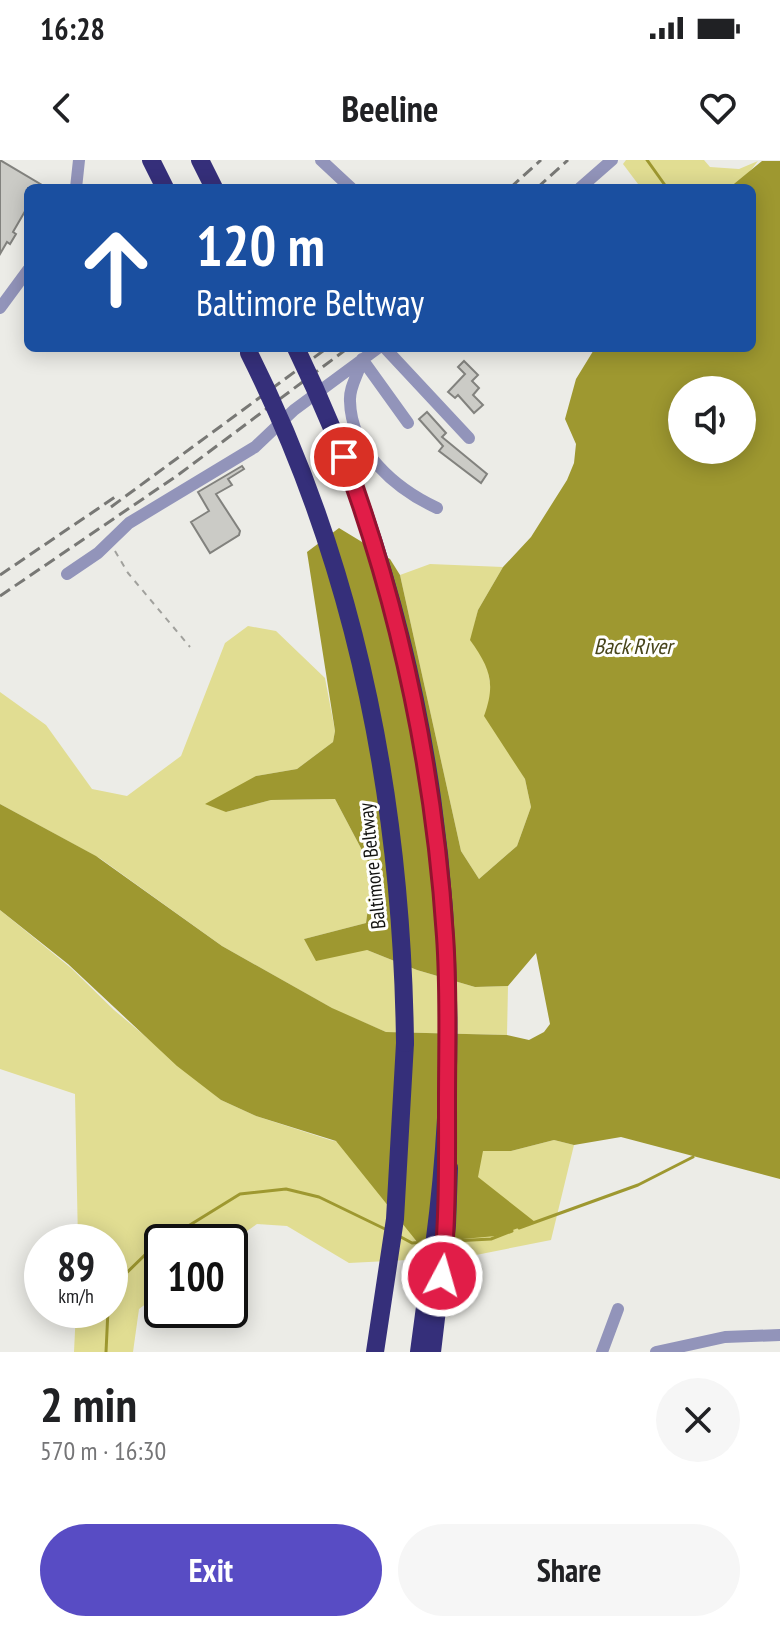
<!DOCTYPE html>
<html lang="en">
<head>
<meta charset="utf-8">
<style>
	:root { --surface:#fff; --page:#f6f6f6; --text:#202124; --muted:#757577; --accent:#584cc4 }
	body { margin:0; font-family:"PT Sans Narrow",sans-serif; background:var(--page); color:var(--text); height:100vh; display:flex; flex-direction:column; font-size:30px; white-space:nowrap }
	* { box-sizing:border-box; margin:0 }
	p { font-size:26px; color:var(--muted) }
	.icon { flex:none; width:44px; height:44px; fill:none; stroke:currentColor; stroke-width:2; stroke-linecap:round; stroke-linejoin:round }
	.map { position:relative; height:1192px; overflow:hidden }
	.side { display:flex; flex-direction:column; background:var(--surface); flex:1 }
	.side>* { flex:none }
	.banner { position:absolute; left:24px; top:24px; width:732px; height:168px; border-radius:12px; box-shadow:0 4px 20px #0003; background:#1a4fa0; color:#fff; overflow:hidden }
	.buttons { position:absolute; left:668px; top:216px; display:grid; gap:16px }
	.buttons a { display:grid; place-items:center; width:88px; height:88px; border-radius:50%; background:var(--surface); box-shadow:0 4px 20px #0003; font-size:40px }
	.speed { position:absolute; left:24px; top:1064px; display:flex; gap:16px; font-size:40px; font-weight:700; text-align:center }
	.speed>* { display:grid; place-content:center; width:104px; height:104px; border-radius:50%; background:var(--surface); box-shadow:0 4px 20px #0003; line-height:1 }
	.speed small { font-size:20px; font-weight:400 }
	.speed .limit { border:4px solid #111; border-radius:12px; background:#fff; color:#111 }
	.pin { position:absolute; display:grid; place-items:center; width:68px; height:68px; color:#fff; margin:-34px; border:4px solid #fff; border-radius:50%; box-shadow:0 2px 8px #0007 }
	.me { position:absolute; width:88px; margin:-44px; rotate:6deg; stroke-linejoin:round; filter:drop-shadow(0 0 6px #0008) }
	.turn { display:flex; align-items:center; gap:28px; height:168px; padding:0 40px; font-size:36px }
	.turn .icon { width:104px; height:104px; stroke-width:2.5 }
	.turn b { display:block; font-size:56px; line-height:68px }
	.round { display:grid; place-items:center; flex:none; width:84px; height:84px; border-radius:42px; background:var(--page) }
	.overview { display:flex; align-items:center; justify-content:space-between; height:136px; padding:0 40px }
	h1 { font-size:48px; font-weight:700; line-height:60px }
	.primary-button { display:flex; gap:16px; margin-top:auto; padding:16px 40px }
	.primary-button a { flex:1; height:92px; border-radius:48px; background:var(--accent); color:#fff; font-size:32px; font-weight:700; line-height:92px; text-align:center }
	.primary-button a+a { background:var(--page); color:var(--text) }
	.status { display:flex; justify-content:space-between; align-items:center; height:56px; padding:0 40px; background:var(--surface); direction:ltr }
	.status svg { height:22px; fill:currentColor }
	header { display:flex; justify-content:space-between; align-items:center; height:104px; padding:0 40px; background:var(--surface); font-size:36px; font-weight:700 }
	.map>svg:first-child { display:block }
</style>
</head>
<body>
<div class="status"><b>16:28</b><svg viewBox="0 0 49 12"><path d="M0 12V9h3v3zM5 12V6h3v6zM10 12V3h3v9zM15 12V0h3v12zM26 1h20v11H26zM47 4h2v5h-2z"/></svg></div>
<header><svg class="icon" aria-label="back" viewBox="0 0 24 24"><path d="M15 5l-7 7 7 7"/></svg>Beeline<svg class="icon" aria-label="heart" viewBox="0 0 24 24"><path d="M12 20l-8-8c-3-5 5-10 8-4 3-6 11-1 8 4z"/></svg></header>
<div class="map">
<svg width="780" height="1192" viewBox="0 0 780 1192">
	<rect width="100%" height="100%" fill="#ecece7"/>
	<path fill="#e1dd92" d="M626,0H704L710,7L739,9L758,1L747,15L729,28H641L623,4Z
		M430,404L503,407L478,450L471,480L487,504L492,536L509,591L525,619L531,647L517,686L479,719L461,691L400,415Z
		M248,466L276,471L325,518L335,571L333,582L297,609L256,616L226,652L271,640L335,639L373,711L366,763L304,779L367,790L417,810L475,827L508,826L507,875L386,872L337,851L222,786L101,699L0,644V532L46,565L92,629L127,636L181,596L225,483Z
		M0,750L71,808L114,850L221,940L256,956L330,980L385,991H511L554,980L574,985L551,1080L466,1097L349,1103L287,1066L257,1064L230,1083L162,1082V1132L139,1149L133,1192H74L76,1150H110V1082H78L75,934L0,909Z"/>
	<path fill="#9e9830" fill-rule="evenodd" d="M762,1H780V1019L621,977L574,985L554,980L511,991H483L478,1017L535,1062L496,1076L418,1083L336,981L256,956L221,940L177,906L68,804L0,750V644L96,696L222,786L332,848L386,872L507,875L529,880L544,872L550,864L536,793L508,826L475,827L417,810L367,790L316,801L304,779L366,763L373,711L335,639L271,640L226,652L205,644L256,616L297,609L333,582L335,571L307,392L339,368L390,399L400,415L461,691L479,719L517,686L531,647L525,619L484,556C496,523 490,508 470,480L478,450L503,407L531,377L567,320L574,303L576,284L565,259L576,219L595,188H752V28H729ZM682,230H742V290H682Z"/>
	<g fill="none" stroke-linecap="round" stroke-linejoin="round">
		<path stroke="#9e9830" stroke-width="3" d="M647,0L667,28
			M519,1068L638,1025L693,997
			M399,1076L412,1083L425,1082
			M453,1081L491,1079L512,1071
			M110,1129L151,1089L240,1034L286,1029L319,1037L385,1069
			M106,1192L108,1150"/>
	</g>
	<path fill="#cbcbc6" stroke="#82827e" stroke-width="2" d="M0,0L47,28H28V46L13,72L16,74L10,84L7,82L0,94Z
		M464,201L478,215L472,221L479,228L473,235L483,245L474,253L458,235L455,238L448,232L465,214L458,207Z
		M427,252L446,273L442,277L487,314L481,323L439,291L443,286L419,259Z
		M242,306L244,309L228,319L232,325L216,334L240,371L239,375L210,393L191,362L209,351L198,332Z"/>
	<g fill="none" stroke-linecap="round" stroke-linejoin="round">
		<path stroke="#a1a19d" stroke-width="2" stroke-dasharray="6 6" stroke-linecap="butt" d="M115,391L128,413L190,487"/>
		<path stroke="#9294ba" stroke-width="12" d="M321,0L351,28
			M76,28L79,0
			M580,28L612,0
			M0,148L28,110
			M385,188L469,278
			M362,199C359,214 349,226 350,241C351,291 396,329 437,348
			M362,199L408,263
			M67,414L98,393L129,363L255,287L294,250L378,188
			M602,1192L618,1149
			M656,1192L725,1177L780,1175"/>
		<path stroke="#352f7a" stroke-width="18" d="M151,0L165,28
			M200,0L214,28
			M375,1192L395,1059L405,883
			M419,1192L425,1147
			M432,1192L447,1065L449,1008"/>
		<path stroke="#787875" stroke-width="3" stroke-dasharray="12 6" stroke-linecap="butt" d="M510,28L541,0
			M537,28L568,0
			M111,347L327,188
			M0,415L118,335
			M0,436L178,315L348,188"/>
		<path stroke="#352f7a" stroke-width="18" d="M296,188C434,472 477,802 430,1114
			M249,193C357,408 402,643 405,883"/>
	</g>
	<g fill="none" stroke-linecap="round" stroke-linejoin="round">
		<g stroke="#92132f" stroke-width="20">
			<path id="route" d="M344,297C401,452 434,612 445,776C449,831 447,885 447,940C447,999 448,1057 442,1116"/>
		</g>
		<use href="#route" stroke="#e11d48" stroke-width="14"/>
	</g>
	<g text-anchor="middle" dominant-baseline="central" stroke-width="6" stroke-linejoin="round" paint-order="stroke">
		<g font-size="20" fill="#131311" stroke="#fffffe">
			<text transform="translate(372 706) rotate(-96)">Baltimore Beltway</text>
		</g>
		<g font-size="22" font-style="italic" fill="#48451b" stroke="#fffffe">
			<text x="633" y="486">Back River</text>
		</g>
	</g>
</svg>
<div class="buttons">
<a><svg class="icon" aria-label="sound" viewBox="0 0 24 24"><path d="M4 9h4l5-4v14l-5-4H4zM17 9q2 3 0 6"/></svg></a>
</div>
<div class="speed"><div>89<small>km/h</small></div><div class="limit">100</div></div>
<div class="pin" style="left:344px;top:297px;background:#d93025"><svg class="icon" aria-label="arrive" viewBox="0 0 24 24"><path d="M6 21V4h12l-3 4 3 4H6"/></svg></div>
<svg class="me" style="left:442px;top:1116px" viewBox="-20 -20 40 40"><circle r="17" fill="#e11d48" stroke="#fff" stroke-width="3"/><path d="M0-11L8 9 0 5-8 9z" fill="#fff"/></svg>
<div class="banner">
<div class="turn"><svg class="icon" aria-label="ahead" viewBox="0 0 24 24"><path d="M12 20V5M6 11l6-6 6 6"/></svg><div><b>120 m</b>Baltimore Beltway</div></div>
</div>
</div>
<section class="side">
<div class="overview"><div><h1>2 min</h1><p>570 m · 16:30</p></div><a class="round"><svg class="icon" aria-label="close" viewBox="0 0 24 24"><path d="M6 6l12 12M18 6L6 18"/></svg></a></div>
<div class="primary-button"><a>Exit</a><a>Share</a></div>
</section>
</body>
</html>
